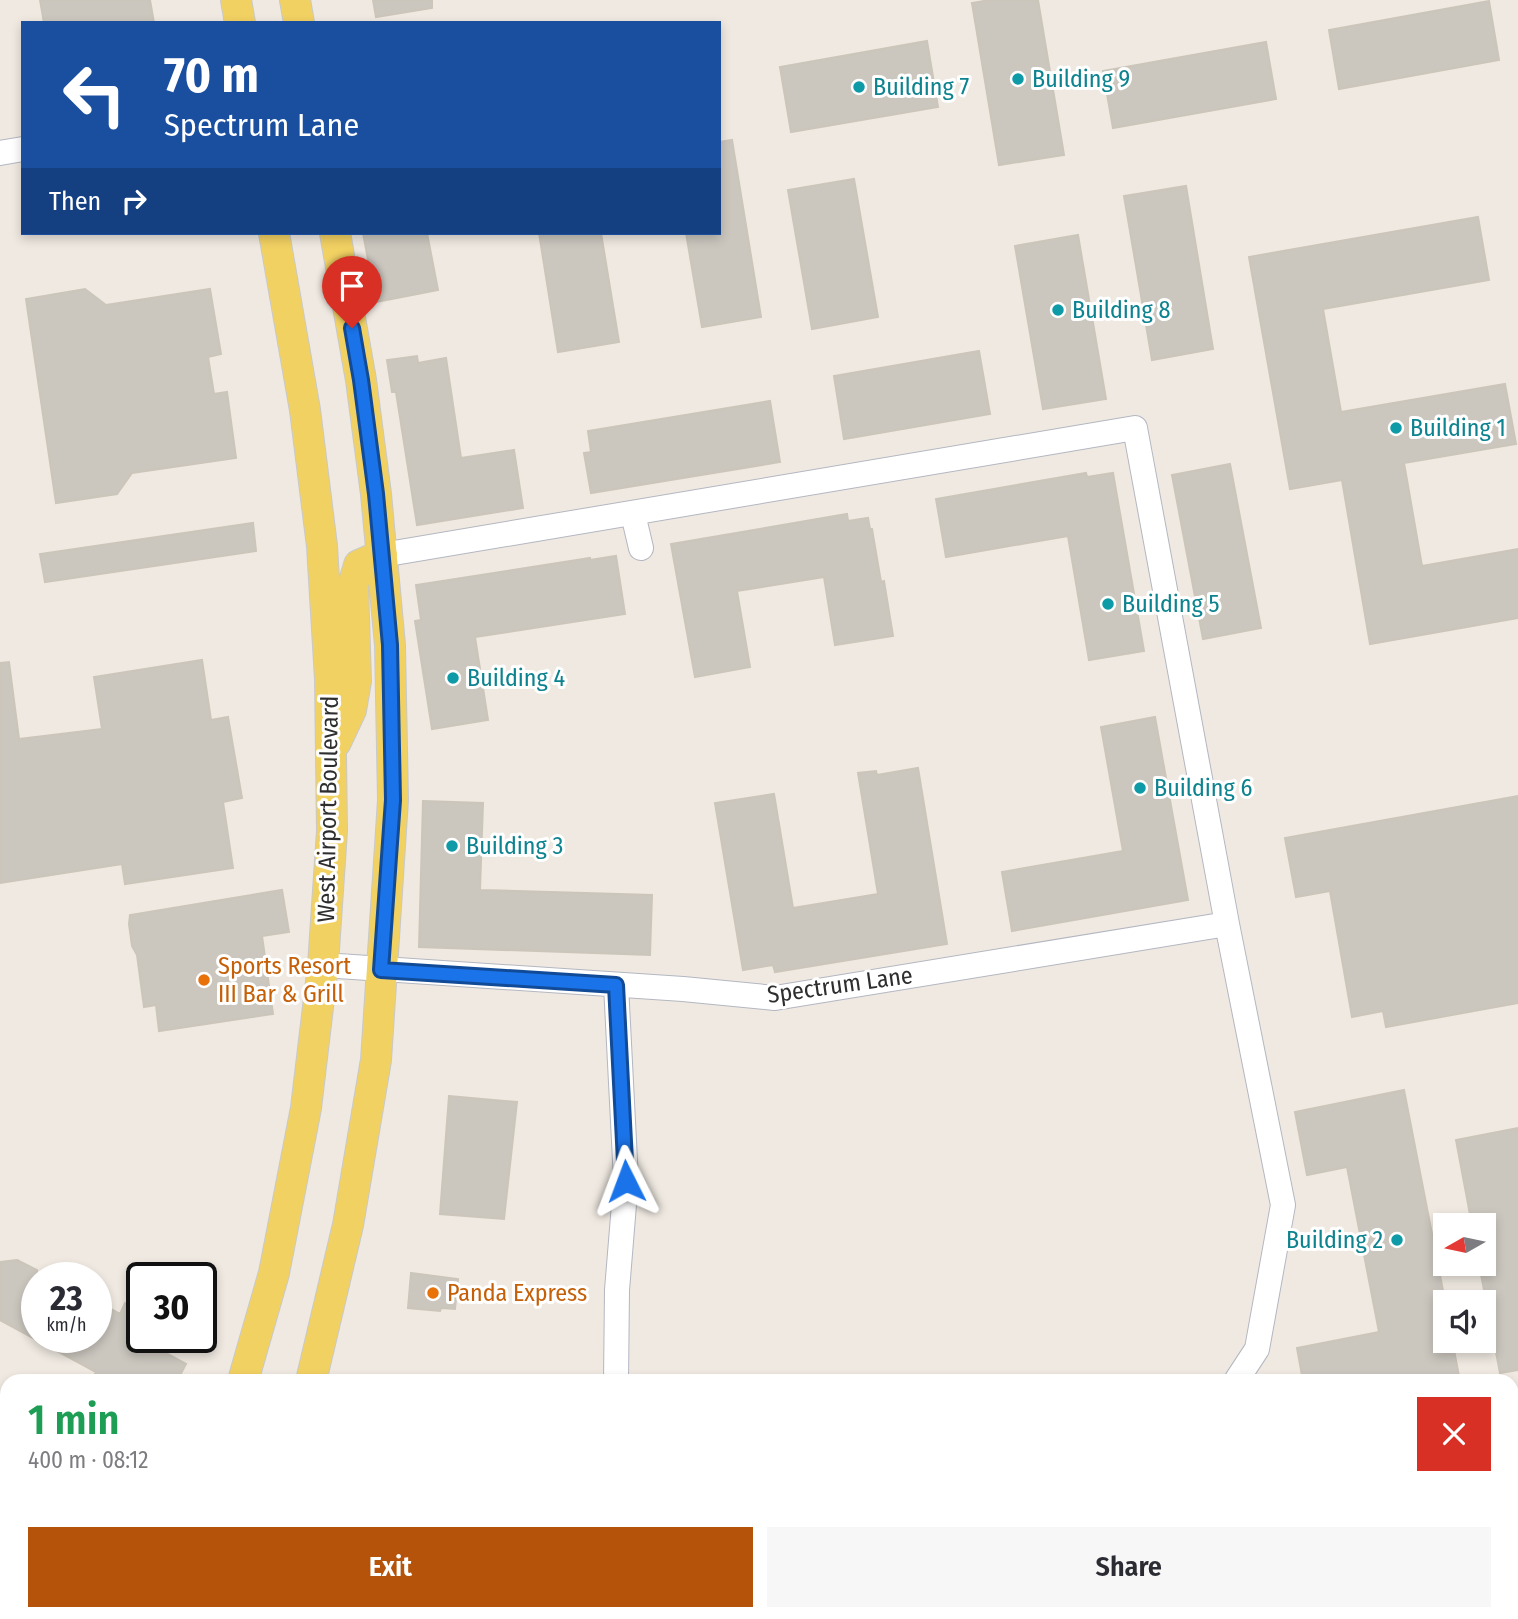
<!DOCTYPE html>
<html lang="en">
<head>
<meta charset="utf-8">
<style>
	:root { --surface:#fff; --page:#f7f7f7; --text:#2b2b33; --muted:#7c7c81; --accent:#b45309 }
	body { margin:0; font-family:"Fira Sans Condensed",sans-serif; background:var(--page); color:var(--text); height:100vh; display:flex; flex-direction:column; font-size:26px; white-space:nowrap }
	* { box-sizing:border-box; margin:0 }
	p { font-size:23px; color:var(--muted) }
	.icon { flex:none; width:38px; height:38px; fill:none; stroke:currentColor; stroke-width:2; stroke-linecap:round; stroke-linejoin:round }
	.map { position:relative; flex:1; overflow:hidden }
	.details { position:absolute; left:0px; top:1374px; width:1519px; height:247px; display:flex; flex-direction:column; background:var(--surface); border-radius:21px 21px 0 0; box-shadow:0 4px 10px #0003 }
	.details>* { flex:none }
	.guide { position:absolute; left:21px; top:21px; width:700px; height:214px; border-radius:0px; box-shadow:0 4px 10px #0003; background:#1a4fa0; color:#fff; overflow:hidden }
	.needle { width:46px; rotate:261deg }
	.controls { position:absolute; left:1433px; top:1213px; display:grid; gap:14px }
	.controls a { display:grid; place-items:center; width:63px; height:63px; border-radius:0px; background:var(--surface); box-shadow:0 4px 10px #0003; font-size:35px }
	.speed { position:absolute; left:21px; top:1262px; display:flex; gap:14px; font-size:35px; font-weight:700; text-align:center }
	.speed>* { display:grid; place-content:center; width:91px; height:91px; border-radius:50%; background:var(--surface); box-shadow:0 4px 10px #0003; line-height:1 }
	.speed small { font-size:18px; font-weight:400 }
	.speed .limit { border:4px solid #111; border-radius:10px; background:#fff; color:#111 }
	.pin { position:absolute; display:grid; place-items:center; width:60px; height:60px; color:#fff; margin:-72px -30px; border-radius:50% 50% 50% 0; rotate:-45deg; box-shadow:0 0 7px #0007 }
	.pin .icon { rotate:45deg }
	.me { position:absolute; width:77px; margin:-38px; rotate:357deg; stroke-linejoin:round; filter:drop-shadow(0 0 5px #0008) }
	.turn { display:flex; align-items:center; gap:24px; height:147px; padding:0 28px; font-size:32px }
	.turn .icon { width:91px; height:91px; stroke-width:2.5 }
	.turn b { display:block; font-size:49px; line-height:60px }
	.then { display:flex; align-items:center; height:66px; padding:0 28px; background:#0003; gap:14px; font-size:26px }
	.round { display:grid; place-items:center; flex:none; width:74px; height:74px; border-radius:0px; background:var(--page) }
	.head { display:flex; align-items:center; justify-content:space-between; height:119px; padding:0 28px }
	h1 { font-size:42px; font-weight:600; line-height:52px; color:#1e9e55 }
	.primary-button { display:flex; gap:14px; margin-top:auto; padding:14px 28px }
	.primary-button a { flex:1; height:80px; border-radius:0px; background:var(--accent); color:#fff; font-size:28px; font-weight:600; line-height:80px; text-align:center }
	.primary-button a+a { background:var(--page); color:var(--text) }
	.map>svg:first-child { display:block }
</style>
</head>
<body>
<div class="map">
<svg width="1518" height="1619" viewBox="0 0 1518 1619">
	<rect width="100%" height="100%" fill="#efe9e1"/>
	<path fill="#cbc7bf" stroke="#cbc5ba" stroke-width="2" d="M40,0H150L154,23H44Z
		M373,0H432V8L376,17Z
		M990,0H1038L1064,155L999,165L972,3Z
		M1489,1L1499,60L1339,89L1329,30Z
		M927,41L938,107L791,132L780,67Z
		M1266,42L1276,99L1113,128L1103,71Z
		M732,140L761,317L702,327L686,233H719V142Z
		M854,179L878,317L812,329L788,190Z
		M1186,186L1213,349L1152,360L1124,196Z
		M1478,217L1489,280L1323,309L1341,412L1505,384L1516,444L1404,463L1422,566L1518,549V618L1370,644L1342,480L1290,489L1249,257Z
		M363,233H427L438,290L376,302Z
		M539,233H601L619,342L558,352Z
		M1078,235L1106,399L1043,409L1015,246Z
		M85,289L106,305L210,289L221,354L208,357L214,394L227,392L236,458L132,473L117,494L56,503L26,299Z
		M979,351L990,414L844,439L834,376Z
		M417,356L418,363L446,358L461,458L514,450L523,508L417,525L396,392H392L387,360Z
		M770,401L780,462L591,493L584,453L591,452L588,431Z
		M1230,464L1261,628L1203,639L1172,475Z
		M1086,473L1087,477L1113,473L1144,651L1089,660L1068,536L946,557L936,499Z
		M847,514L848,521L868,518L870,529H872L881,582L884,581L893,636L835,645L824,577L737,591L750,667L695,677L671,544Z
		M253,523L256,551L45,582L40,554Z
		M616,556L625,614L475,637L488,720L432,729L415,621L421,620L416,585L590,558V560Z
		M202,660L211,720L228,717L242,798L223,802L233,868L125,884L122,864L0,883V663L9,662L19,739L102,729L94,677Z
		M1155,717L1188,900L1012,931L1002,872L1123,851L1101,727Z
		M918,768L947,944L775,972L773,965L743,970L715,803L774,794L793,908L878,894L858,773L876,771L877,775Z
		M1518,796V1003L1386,1027L1383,1011L1352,1017L1330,891L1296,897L1285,838Z
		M423,801L483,803L480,890L652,895L650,955L419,947Z
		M282,890L289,932L262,936L273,1014L159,1031L156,1005L144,1007L137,955L132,946L129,924L130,915Z
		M1404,1090L1446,1306V1340H1452L1460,1381H1303L1297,1348L1379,1332L1347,1167L1307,1175L1295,1112Z
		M449,1096L517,1102L504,1219L440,1214Z
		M1518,1128V1370L1500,1373L1479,1264H1484V1225H1472L1456,1140Z
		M17,1260L37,1270V1337H96V1301L120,1314L125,1303L142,1311V1337H156L151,1345L186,1364L177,1381H92L96,1372L0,1320V1262Z
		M411,1273L458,1279L455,1309L441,1308L440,1311L408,1308Z"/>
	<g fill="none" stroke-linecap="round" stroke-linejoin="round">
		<g stroke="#b4b7c1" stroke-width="26">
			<path id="minor" d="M0,153L23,149
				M633,514L641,548
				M382,555L1135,428L1227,924L1283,1205L1257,1349L1236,1381
				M323,965L683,989L775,998L1227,924
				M616,1381L617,1290L626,1180L616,985
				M1250,1614L1251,1619"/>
		</g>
		<g stroke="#c9c9c9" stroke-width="32">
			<path id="major" d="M236,0L240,23
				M295,0L299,23
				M336,742L351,710L356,681L353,585L359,565L382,555
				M243,1381L274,1273L306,1108L323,965L332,831L330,679L322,546L305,410L274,233
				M311,1381L348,1225L376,1060L393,800L390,645L376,494L361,380L335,233
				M160,1619L162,1614
				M227,1619L229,1614"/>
		</g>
		<use href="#minor" stroke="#fff" stroke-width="24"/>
		<use href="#major" stroke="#f2d163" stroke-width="30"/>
	</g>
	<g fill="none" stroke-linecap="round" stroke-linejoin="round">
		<g stroke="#114b97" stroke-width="18">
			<path id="route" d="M352,328L361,380L376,494L390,645L393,800L381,970L616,985L626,1181"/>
		</g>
		<use href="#route" stroke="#1a73e8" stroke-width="12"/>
	</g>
	<g fill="#0f9aa8" stroke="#fff" stroke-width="2.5">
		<circle cx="1018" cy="79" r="7"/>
		<circle cx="859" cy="87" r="7"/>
		<circle cx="1058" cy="310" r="7"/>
		<circle cx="1396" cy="428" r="7"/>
		<circle cx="1108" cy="604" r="7"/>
		<circle cx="453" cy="678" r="7"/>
		<circle cx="1140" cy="788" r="7"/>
		<circle cx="452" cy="846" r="7"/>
		<circle cx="1397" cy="1240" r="7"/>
	</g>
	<g fill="#e8710a" stroke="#fff" stroke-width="2.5">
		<circle cx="204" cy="980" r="7"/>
		<circle cx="433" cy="1293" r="7"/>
	</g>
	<g text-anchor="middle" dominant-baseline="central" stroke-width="6" stroke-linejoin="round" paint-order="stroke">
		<g font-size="24" fill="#0d838f" stroke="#fff" text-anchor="start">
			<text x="1032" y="79">Building 9</text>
			<text x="873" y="87">Building 7</text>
			<text x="1072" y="310">Building 8</text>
			<text x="1410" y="428">Building 1</text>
			<text x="1122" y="604">Building 5</text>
			<text x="467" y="678">Building 4</text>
			<text x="1154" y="788">Building 6</text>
			<text x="466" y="846">Building 3</text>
			<text x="1383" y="1240" text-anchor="end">Building 2</text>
		</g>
		<g font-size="24" fill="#2e2e2e" stroke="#fff">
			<text transform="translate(328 809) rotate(-89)">West Airport Boulevard</text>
			<text transform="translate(840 985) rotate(-8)">Spectrum Lane</text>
		</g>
		<g font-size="24" fill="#c56008" stroke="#fff" text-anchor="start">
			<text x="218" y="966">Sports Resort<tspan x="218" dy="28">III Bar &amp; Grill</tspan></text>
			<text x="447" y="1293">Panda Express</text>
		</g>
	</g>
</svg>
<div class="controls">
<a><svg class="needle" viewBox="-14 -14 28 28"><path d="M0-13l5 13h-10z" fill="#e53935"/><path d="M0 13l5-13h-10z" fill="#7c7c81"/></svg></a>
<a><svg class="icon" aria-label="sound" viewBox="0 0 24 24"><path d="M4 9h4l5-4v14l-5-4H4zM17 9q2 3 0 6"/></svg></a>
</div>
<div class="speed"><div>23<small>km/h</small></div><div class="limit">30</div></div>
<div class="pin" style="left:352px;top:328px;background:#d93025"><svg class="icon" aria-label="arrive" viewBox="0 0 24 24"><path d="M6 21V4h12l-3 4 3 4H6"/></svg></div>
<svg class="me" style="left:626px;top:1181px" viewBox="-20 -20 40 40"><path d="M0-17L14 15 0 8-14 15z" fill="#1a73e8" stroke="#fff" stroke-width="4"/></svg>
<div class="guide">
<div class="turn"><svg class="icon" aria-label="left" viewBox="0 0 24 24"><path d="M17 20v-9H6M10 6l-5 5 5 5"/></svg><div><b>70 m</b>Spectrum Lane</div></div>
<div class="then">Then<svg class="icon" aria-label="right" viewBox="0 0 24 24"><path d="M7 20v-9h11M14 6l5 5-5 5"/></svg></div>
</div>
<section class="details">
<div class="head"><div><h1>1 min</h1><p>400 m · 08:12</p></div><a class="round" style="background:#d93025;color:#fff"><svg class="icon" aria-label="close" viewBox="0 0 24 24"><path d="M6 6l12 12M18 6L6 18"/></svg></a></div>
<div class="primary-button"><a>Exit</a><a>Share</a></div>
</section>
</div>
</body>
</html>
